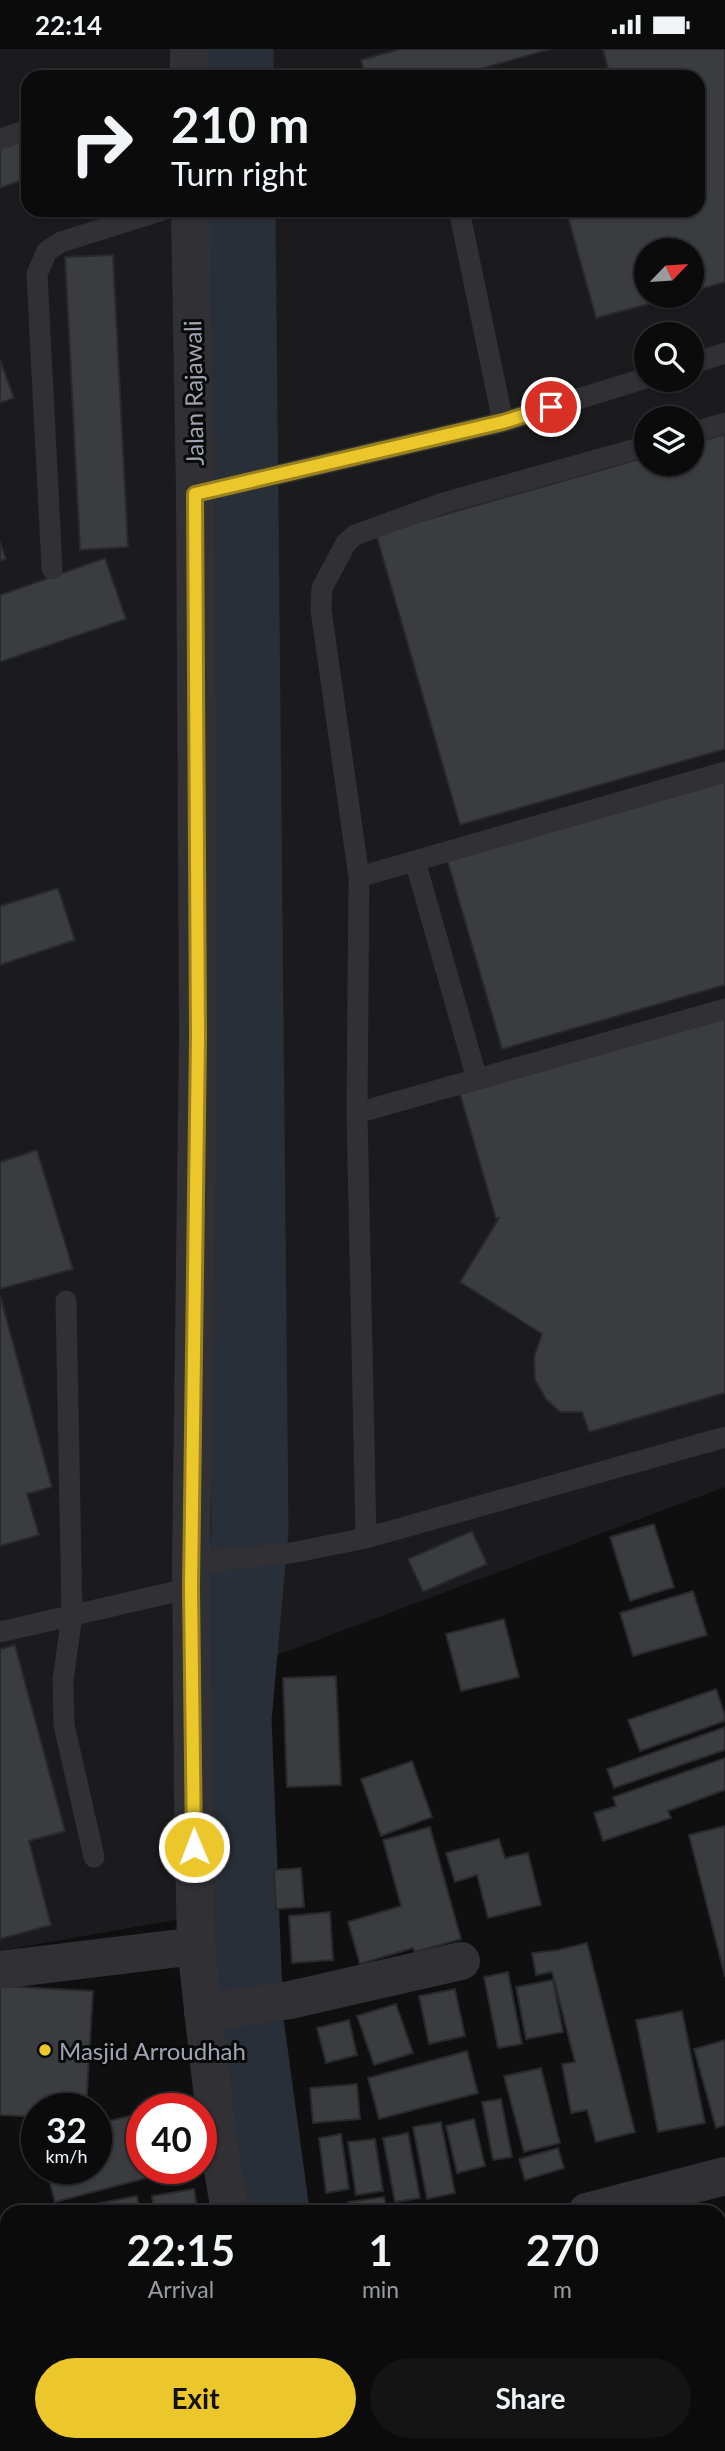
<!DOCTYPE html>
<html lang="en">
<head>
<meta charset="utf-8">
<style>
	:root { --surface:#0b0b0c; --page:#141415; --text:#f1f3f6; --muted:#9a9b9d; --line:#2b2b2d; --accent:#ebc72c }
	body { margin:0; font-family:Lato,sans-serif; background:var(--page); color:var(--text); height:100vh; display:flex; flex-direction:column; font-size:26px; white-space:nowrap }
	* { box-sizing:border-box; margin:0 }
	p { font-size:23px; color:var(--muted) }
	.icon { flex:none; width:38px; height:38px; fill:none; stroke:currentColor; stroke-width:2; stroke-linecap:round; stroke-linejoin:round }
	.map { position:relative; flex:1; overflow:hidden }
	.details { position:absolute; left:0px; top:2156px; width:726px; height:247px; display:flex; flex-direction:column; background:var(--surface); border-radius:21px 21px 0 0; box-shadow:0 2px 5px #0004,0 0 0 2px var(--line) }
	.details>* { flex:none }
	.top-card { position:absolute; left:21px; top:21px; width:684px; height:147px; border-radius:21px; box-shadow:0 2px 5px #0004,0 0 0 2px var(--line); background:#0b0b0c; color:var(--text); overflow:hidden }
	.needle { width:46px; rotate:65deg }
	.buttons { position:absolute; left:634px; top:189px; display:grid; gap:14px }
	.buttons a { display:grid; place-items:center; width:70px; height:70px; border-radius:50%; background:var(--surface); box-shadow:0 2px 5px #0004,0 0 0 2px var(--line); font-size:35px }
	.speed { position:absolute; left:21px; top:2044px; display:flex; gap:14px; font-size:35px; font-weight:700; text-align:center }
	.speed>* { display:grid; place-content:center; width:91px; height:91px; border-radius:50%; background:var(--surface); box-shadow:0 2px 5px #0004,0 0 0 2px var(--line); line-height:1 }
	.speed small { font-size:18px; font-weight:400 }
	.speed .limit { border:10px solid #d22; background:#fff; color:#111 }
	.pin { position:absolute; display:grid; place-items:center; width:60px; height:60px; color:#fff; margin:-30px; border:4px solid #fff; border-radius:50%; box-shadow:0 2px 7px #0007 }
	.me { position:absolute; width:77px; margin:-38px; rotate:359deg; stroke-linejoin:round; filter:drop-shadow(0 0 5px #0008) }
	.turn { display:flex; align-items:center; gap:24px; height:147px; padding:0 35px; font-size:32px }
	.turn .icon { width:91px; height:91px; stroke-width:2.5 }
	.turn b { display:block; font-size:49px; line-height:60px }
	.eta { display:flex; justify-content:space-evenly; align-items:center; height:119px; text-align:center }
	.eta b { font-size:42px; font-weight:700; line-height:49px }
	.primary-button { display:flex; gap:14px; margin-top:auto; padding:14px 35px }
	.primary-button a { flex:1; height:80px; border-radius:42px; background:var(--accent); color:#111; font-size:28px; font-weight:700; line-height:80px; text-align:center }
	.primary-button a+a { background:var(--page); color:var(--text) }
	.status { display:flex; justify-content:space-between; align-items:center; height:49px; padding:0 35px; background:var(--surface); direction:ltr }
	.status svg { height:19px; fill:currentColor }
	.map>svg:first-child { display:block }
</style>
</head>
<body>
<div class="status"><b>22:14</b><svg viewBox="0 0 49 12"><path d="M0 12V9h3v3zM5 12V6h3v6zM10 12V3h3v9zM15 12V0h3v12zM26 1h20v11H26zM47 4h2v5h-2z"/></svg></div>
<div class="map">
<svg width="725" height="2402" viewBox="0 0 725 2402">
	<rect width="100%" height="100%" fill="#0f0f10"/>
	<path fill="#1b1b1d" fill-rule="evenodd" d="M0,0H725V1438L200,1635L197,1867L0,1902ZM28,28H698V161H28ZM646,201H691V247H646ZM646,285H691V331H646ZM646,369H691V415H646Z"/>
	<g fill="none" stroke-linecap="round" stroke-linejoin="round">
		<path stroke="#292f38" stroke-width="77" d="M235,0V28
			M237,161L250,1480L233,1670L245,1972L271,2163
			M317,2396L319,2402"/>
	</g>
	<path fill="#3b3c40" stroke="#29292c" stroke-width="2" d="M400,0H551L451,28H365L361,11Z
		M603,0H725V233L691,243V201H646V247H678L596,269L566,161H698V28H610Z
		M28,87V129L0,139V97Z
		M113,206L128,498L80,501L65,208Z
		M0,310L14,349L0,354Z
		M725,385V700L460,776L376,485L646,408V415H691V395Z
		M0,493L6,510L0,512Z
		M105,509L126,570L0,613V546Z
		M725,730V936L502,1000L447,810Z
		M58,839L75,891L0,916V857Z
		M725,969V1344L589,1383L582,1363H560L546,1350L535,1331L534,1308L542,1285L460,1233L499,1169L496,1170L460,1045Z
		M37,1101L73,1220L0,1240V1113Z
		M0,1246L52,1438L27,1445L39,1486L0,1497Z
		M654,1475L674,1538L630,1552L610,1488Z
		M472,1482L487,1515L423,1543L408,1510Z
		M693,1542L707,1586L633,1607L620,1564Z
		M504,1570L519,1628L461,1642L446,1585Z
		M15,1596L65,1782L29,1792L51,1876L0,1890V1600Z
		M336,1627L341,1736L287,1738L283,1629Z
		M716,1640L725,1666V1672L640,1702L628,1671Z
		M725,1678V1701L614,1739L607,1720Z
		M725,1709V1741L668,1762L671,1769L603,1792L594,1764L616,1757L613,1748Z
		M412,1712L432,1768L381,1787L361,1730Z
		M725,1777V1928L689,1786Z
		M430,1778L461,1890L415,1903L413,1899L360,1915L348,1873L401,1857L383,1791Z
		M499,1790L505,1809L528,1804L541,1856L488,1869L477,1826L455,1833L446,1804Z
		M301,1819L304,1858L276,1860L274,1821Z
		M330,1863L333,1911L292,1914L289,1867Z
		M587,1894L635,2083L596,2093L587,2061L571,2064L562,2015L575,2013L552,1923L536,1926L532,1904L558,1901Z
		M508,1923L522,1995L498,1999L484,1928Z
		M553,1931L563,1983L526,1990L516,1938Z
		M0,1937L93,1942L86,2060H37V2068L0,2066Z
		M455,1940L465,1987L429,1995L419,1947Z
		M396,1955L413,2004L374,2016L357,1967Z
		M682,1962L705,2074L658,2083L636,1971Z
		M349,1971L357,2006L326,2014L317,1979Z
		M725,1991V2076L716,2079L694,2000Z
		M467,2002L478,2044L379,2070L368,2029Z
		M541,2019L560,2094L524,2103L504,2027Z
		M357,2035L360,2070L313,2074L310,2039Z
		M501,2050L512,2108L493,2111L482,2053Z
		M138,2065L142,2078V2119H152L154,2127L55,2153L46,2119H96V2075Z
		M474,2070L485,2117L457,2124L446,2077Z
		M441,2073L455,2144L427,2150L413,2078Z
		M408,2084L420,2149L395,2153L383,2089Z
		M341,2085L349,2140L326,2144L319,2089Z
		M375,2090L383,2142L356,2146L348,2093Z
		M558,2099L564,2119L525,2131L519,2110Z
		M194,2140L198,2163H154L152,2147Z
		M137,2147L140,2163H64V2161Z
		M384,2148L387,2163H349L348,2153Z
		M719,2177H721L725,2196V2264L719,2265Z
		M725,2279V2386L719,2387V2280Z
		M0,2317L7,2337V2342L0,2344Z
		M7,2350V2380L0,2383V2353Z
		M7,2388V2396H23L25,2402H0V2390Z
		M57,2396H114L115,2402H59Z
		M124,2396H160L135,2402H126Z
		M180,2396H228L229,2402H155Z
		M378,2396H412L413,2402H379Z
		M452,2396H483L484,2402H453Z
		M559,2396H588L589,2402H561Z
		M591,2396H678L679,2402H593Z"/>
	<g fill="none" stroke-linecap="round" stroke-linejoin="round">
		<path stroke="#303035" stroke-width="21" d="M0,90L28,81
			M459,161L503,373
			M691,315L725,304
			M691,384L725,374
			M195,445L503,373L646,329
			M52,520L37,225L47,202L61,193L163,161
			M415,812L477,1030
			M359,828L725,723
			M357,1064L725,960
			M66,1252L72,1566L63,1631L64,1676L94,1808
			M366,1489L357,1064L359,828L321,561L322,539L346,494L355,486L443,454L646,397
			M191,1514L291,1504L366,1489L725,1388
			M0,1583L191,1539"/>
		<path stroke="#303035" stroke-width="38" d="M0,1921L196,1897
			M203,1964L290,1951L461,1912"/>
		<path stroke="#303035" stroke-width="38" d="M189,0V28
			M190,161L195,445L198,988L191,1514L193,1749L196,1897L217,2085L230,2163
			M587,2163L725,2127
			M282,2396L283,2402"/>
	</g>
	<g fill="none" stroke-linecap="round" stroke-linejoin="round">
		<g stroke="#99811d" stroke-width="18">
			<path id="route" d="M194,1798L191,1539L198,988L195,445L503,373L551,358"/>
		</g>
		<use href="#route" stroke="#ebc72c" stroke-width="12"/>
	</g>
	<circle fill="#ebc72c" stroke="#0a0a0b" stroke-width="2.5" cx="45" cy="2001" r="7"/>
	<g text-anchor="middle" dominant-baseline="central" stroke-width="6" stroke-linejoin="round" paint-order="stroke">
		<g font-size="24" fill="#a0a3b1" stroke="#0a0a0b">
			<text transform="translate(193 344) rotate(-91)">Jalan Rajawali</text>
		</g>
		<g font-size="24" fill="#a0a3b1" stroke="#0a0a0b" text-anchor="start">
			<text x="59" y="2001">Masjid Arroudhah</text>
		</g>
	</g>
</svg>
<div class="buttons">
<a><svg class="needle" viewBox="-14 -14 28 28"><path d="M0-13l5 13h-10z" fill="#e53935"/><path d="M0 13l5-13h-10z" fill="#9a9b9d"/></svg></a>
<a><svg class="icon" aria-label="search" viewBox="0 0 24 24"><circle cx="10" cy="10" r="6"/><path d="M15 15l6 6"/></svg></a>
<a><svg class="icon" aria-label="layers" viewBox="0 0 24 24"><path d="M12 4l9 5-9 5-9-5zM3 14l9 5 9-5"/></svg></a>
</div>
<div class="speed"><div>32<small>km/h</small></div><div class="limit">40</div></div>
<div class="pin" style="left:551px;top:358px;background:#d93025"><svg class="icon" aria-label="arrive" viewBox="0 0 24 24"><path d="M6 21V4h12l-3 4 3 4H6"/></svg></div>
<svg class="me" style="left:194px;top:1798px" viewBox="-20 -20 40 40"><circle r="17" fill="#ebc72c" stroke="#fff" stroke-width="3"/><path d="M0-11L8 9 0 5-8 9z" fill="#fff"/></svg>
<div class="top-card">
<div class="turn"><svg class="icon" aria-label="right" viewBox="0 0 24 24"><path d="M7 20v-9h11M14 6l5 5-5 5"/></svg><div><b>210 m</b>Turn right</div></div>
</div>
<section class="details">
<div class="eta">
<div><b>22:15</b><p>Arrival</p></div>
<div><b>1</b><p>min</p></div>
<div><b>270</b><p>m</p></div>
</div>
<div class="primary-button"><a>Exit</a><a>Share</a></div>
</section>
</div>
</body>
</html>
